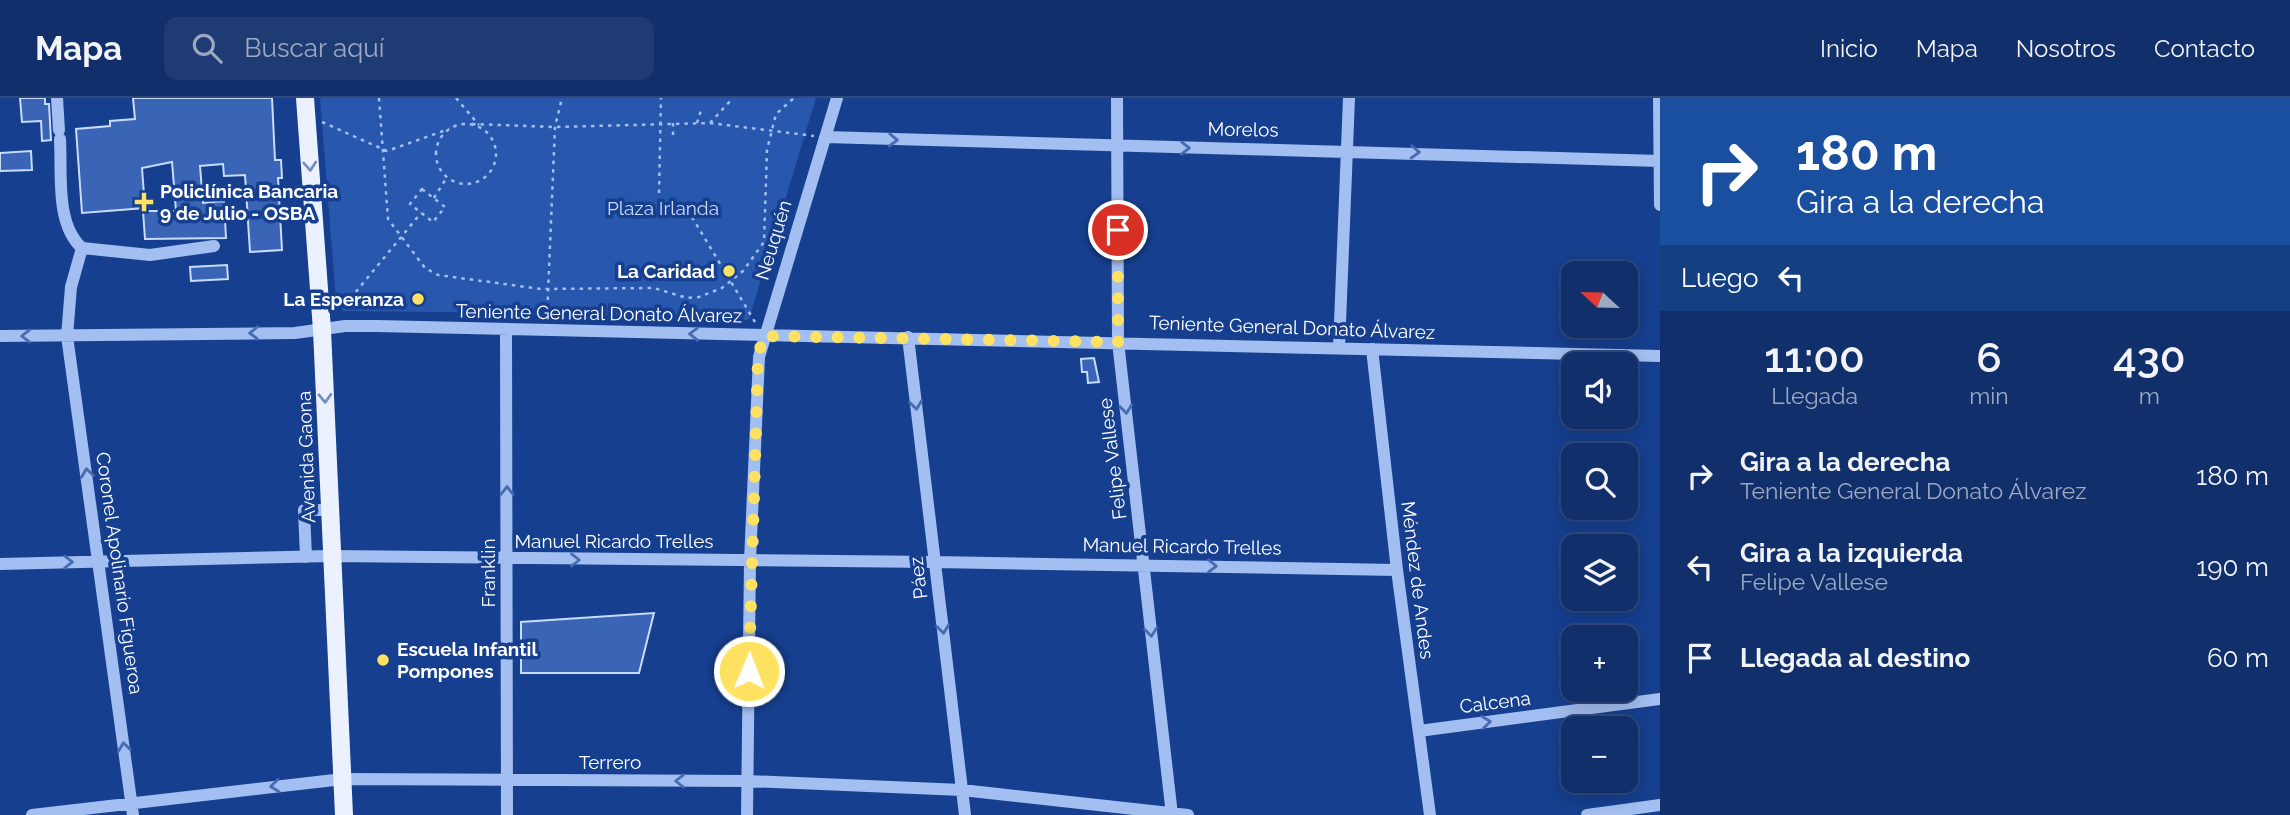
<!DOCTYPE html>
<html lang="es">
<head>
<meta charset="utf-8">
<style>
	:root { --surface:#102f6b; --page:#1e3b73; --text:#f1f3f6; --muted:#9ca9c1; --line:#304a7e }
	body { margin:0; font-family:Raleway,sans-serif; background:var(--page); color:var(--text); height:100vh; display:flex; flex-direction:column; font-size:26px; white-space:nowrap }
	* { box-sizing:border-box; margin:0 }
	p { font-size:23px; color:var(--muted) }
	.icon { flex:none; width:38px; height:38px; fill:none; stroke:currentColor; stroke-width:2; stroke-linecap:round; stroke-linejoin:round }
	.map { position:relative; flex:1; overflow:hidden }
	.sheet { display:flex; flex-direction:column; background:var(--surface); width:630px }
	.sheet>* { flex:none }
	.hud { background:#1a4fa0; color:#fff; overflow:hidden }
	.needle { width:46px; rotate:292deg }
	.fabs { position:absolute; left:1561px; top:163px; display:grid; gap:14px }
	.fabs a { display:grid; place-items:center; width:77px; height:77px; border-radius:14px; background:var(--surface); box-shadow:0 4px 18px #0003,0 0 0 2px var(--line); font-size:35px }
	.pin { position:absolute; display:grid; place-items:center; width:60px; height:60px; color:#fff; margin:-30px; border:4px solid #fff; border-radius:50%; box-shadow:0 2px 7px #0007 }
	.me { position:absolute; width:77px; margin:-38px; rotate:1deg; stroke-linejoin:round; filter:drop-shadow(0 0 5px #0008) }
	.turn { display:flex; align-items:center; gap:24px; height:147px; padding:0 21px; font-size:32px }
	.turn .icon { width:91px; height:91px; stroke-width:2.5 }
	.turn b { display:block; font-size:49px; line-height:60px }
	.then { display:flex; align-items:center; height:66px; padding:0 21px; background:#0003; gap:14px; font-size:26px }
	.eta { display:flex; justify-content:space-evenly; align-items:center; height:119px; text-align:center }
	.eta b { font-size:42px; font-weight:600; line-height:49px }
	ul { padding:0; list-style:none }
	li { display:flex; align-items:center; gap:21px; height:91px; padding:0 21px }
	li div { flex:1 }
	li b { display:block; font-size:26px }
	li em { font-style:normal }
	header { display:flex; align-items:center; gap:42px; box-sizing:border-box; height:98px; padding:0 35px; background:var(--surface); border-bottom:2px solid var(--line) }
	header strong { font-size:33px }
	nav { display:flex; gap:38px; margin-inline-start:auto; font-size:24px }
	.search { width:490px; height:63px; background:var(--page); display:flex; align-items:center; gap:18px; box-sizing:border-box; padding:0 24px; border-radius:14px; color:var(--muted); font-size:26px }
	main { display:flex; flex:1; min-height:0 }
	.map>svg:first-child { display:block }
</style>
</head>
<body>
<header>
<strong>Mapa</strong>
<div class="search"><svg class="icon" aria-label="search" viewBox="0 0 24 24"><circle cx="10" cy="10" r="6"/><path d="M15 15l6 6"/></svg>Buscar aquí</div>
<nav><a>Inicio</a><a>Mapa</a><a>Nosotros</a><a>Contacto</a></nav>
</header>
<main>
<div class="map">
<svg width="1660" height="717" viewBox="0 0 1660 717">
	<rect width="100%" height="100%" fill="#163f8f"/>
	<path fill="#2857ae" d="M320,0H816L749,221L737,225L547,215L343,213L336,202Z"/>
	<path fill="#3a65b6" stroke="#c9dbfb" stroke-width="2" d="M20,0H45V6H49L51,42L42,43L41,23L22,24Z
		M133,0H272L275,62H281L282,80H278L282,152L250,154L245,77L224,78L223,66L200,68L203,105L224,103L226,140L145,141L143,113H176L172,64L142,70L145,110L82,115L76,31L110,28V23L135,21Z
		M31,53L32,72L0,73V55Z
		M227,167L228,181L191,183L190,169Z
		M1094,260L1099,284L1088,285L1087,274H1082L1081,261Z
		M654,515L639,575H521V524Z"/>
	<g fill="none" stroke-linecap="round" stroke-linejoin="round">
		<path stroke="#a3bef0" stroke-width="2.5" stroke-dasharray="3.5 5" stroke-linecap="butt" d="M379,0L388,121L425,170L438,177L541,191L654,190L687,200L699,199L722,190L743,173L764,144L767,52L776,16L794,0
			M456,0L479,27
			M322,24L387,53L449,31
			M697,25L702,9
			M710,25L733,0
			M472,26L555,29L710,25L814,38
			M436 56a30 30 0 1 1 60 0a30 30 0 1 1-60 0Z
			M673,37V24
			M422,91L445,109L433,124L410,106Z
			M659,95L661,0
			M434,100L447,79
			M692,119L755,224
			M345,207L421,115
			M547,219L555,29L562,0"/>
		<path stroke="#a3bef0" stroke-width="12" d="M57,0L59,32
			M1117,0L1118,244L1172,717
			M1659,0L1660,107
			M825,39C1103,49 1382,53 1660,63
			M60,41C62,75 55,126 82,150L71,189L67,238L133,717
			M82,150L150,157L214,148
			M506,232L507,717
			M0,238L295,235L345,228H377L1660,258
			M908,239L965,717
			M1339,250L1349,0
			M1372,251L1397,472L1430,717
			M306,459L304,412H329
			M0,466L330,458L935,464L1397,472
			M1419,633L1660,601
			M32,717L343,681L748,683L962,692L1188,717
			M747,717L750,463L759,259L837,0
			M1587,717L1660,707"/>
		<path stroke="#ecf1ff" stroke-width="18" d="M305,0L322,232L344,717"/>
	</g>
	<defs><path id="oneway-chevron" d="M-2-3.5L2.5 0L-2 3.5" fill="none" stroke-width="1.6" stroke-linecap="round" stroke-linejoin="round" transform="scale(1.75)"/></defs>
	<g stroke="#476bb1">
		<use href="#oneway-chevron" transform="translate(893 42) rotate(2)"/>
		<use href="#oneway-chevron" transform="translate(1185 50) rotate(1)"/>
		<use href="#oneway-chevron" transform="translate(1415 54) rotate(2)"/>
		<use href="#oneway-chevron" transform="translate(254 235) rotate(179)"/>
		<use href="#oneway-chevron" transform="translate(694 236) rotate(-179)"/>
		<use href="#oneway-chevron" transform="translate(26 238) rotate(180)"/>
		<use href="#oneway-chevron" transform="translate(916 307) rotate(83)"/>
		<use href="#oneway-chevron" transform="translate(1126 311) rotate(83)"/>
		<use href="#oneway-chevron" transform="translate(87 375) rotate(-98)"/>
		<use href="#oneway-chevron" transform="translate(507 393) rotate(-90)"/>
		<use href="#oneway-chevron" transform="translate(575 462)"/>
		<use href="#oneway-chevron" transform="translate(68 464) rotate(-1)"/>
		<use href="#oneway-chevron" transform="translate(1212 468) rotate(1)"/>
		<use href="#oneway-chevron" transform="translate(943 531) rotate(83)"/>
		<use href="#oneway-chevron" transform="translate(1151 534) rotate(84)"/>
		<use href="#oneway-chevron" transform="translate(1486 624) rotate(-7)"/>
		<use href="#oneway-chevron" transform="translate(124 649) rotate(-97)"/>
		<use href="#oneway-chevron" transform="translate(680 683) rotate(-180)"/>
		<use href="#oneway-chevron" transform="translate(275 688) rotate(174)"/>
	</g>
	<g stroke="#768fc1">
		<use href="#oneway-chevron" transform="translate(310 68) rotate(86)"/>
		<use href="#oneway-chevron" transform="translate(325 300) rotate(88)"/>
	</g>
	<g fill="none" stroke-linecap="round" stroke-linejoin="round">
		<path stroke="#ffe262" stroke-width="12" stroke-dasharray="0 21.6" d="M749,573L758,259L763,238L1118,244V132"/>
	</g>
	<g fill="#ffe262" stroke="#163f8f" stroke-width="2.5">
		<path d="M140.5 93.5h7v7h7v7h-7v7h-7v-7h-7v-7h7z"/>
		<circle cx="729" cy="173" r="7"/>
		<circle cx="418" cy="201" r="7"/>
		<circle cx="383" cy="562" r="7"/>
	</g>
	<g text-anchor="middle" dominant-baseline="central" stroke-width="7" stroke-linejoin="round" paint-order="stroke">
		<g font-size="19" fill="#fff" stroke="#163f8f">
			<text transform="translate(1243 31) rotate(1)">Morelos</text>
			<text transform="translate(773 142) rotate(-73)">Neuquén</text>
			<text transform="translate(599 215) rotate(1)">Teniente General Donato Álvarez</text>
			<text transform="translate(1292 229) rotate(2)">Teniente General Donato Álvarez</text>
			<text transform="translate(306 359) rotate(-92)">Avenida Gaona</text>
			<text transform="translate(1112 361) rotate(-97)">Felipe Vallese</text>
			<text x="614" y="443">Manuel Ricardo Trelles</text>
			<text transform="translate(1182 448) rotate(1)">Manuel Ricardo Trelles</text>
			<text transform="translate(120 475) rotate(82)">Coronel Apolinario Figueroa</text>
			<text transform="translate(488 475) rotate(-90)">Franklin</text>
			<text transform="translate(918 480) rotate(-97)">Páez</text>
			<text transform="translate(1418 482) rotate(83)">Méndez de Andes</text>
			<text transform="translate(1495 604) rotate(-7)">Calcena</text>
			<text x="610" y="664">Terrero</text>
		</g>
		<g font-size="19" font-weight="bold" fill="#fff" stroke="#163f8f" text-anchor="start">
			<text x="160" y="93">Policlínica Bancaria<tspan x="160" dy="22">9 de Julio - OSBA</tspan></text>
			<text x="715" y="173" text-anchor="end">La Caridad</text>
			<text x="404" y="201" text-anchor="end">La Esperanza</text>
			<text x="397" y="551">Escuela Infantil<tspan x="397" dy="22">Pompones</tspan></text>
		</g>
		<g font-size="19" fill="#c9dbfb" stroke="#163f8f">
			<text x="663" y="110">Plaza Irlanda</text>
		</g>
	</g>
</svg>
<div class="fabs">
<a><svg class="needle" viewBox="-14 -14 28 28"><path d="M0-13l5 13h-10z" fill="#e53935"/><path d="M0 13l5-13h-10z" fill="#9ca9c1"/></svg></a>
<a><svg class="icon" aria-label="sound" viewBox="0 0 24 24"><path d="M4 9h4l5-4v14l-5-4H4zM17 9q2 3 0 6"/></svg></a>
<a><svg class="icon" aria-label="search" viewBox="0 0 24 24"><circle cx="10" cy="10" r="6"/><path d="M15 15l6 6"/></svg></a>
<a><svg class="icon" aria-label="layers" viewBox="0 0 24 24"><path d="M12 4l9 5-9 5-9-5zM3 14l9 5 9-5"/></svg></a>
<a>+</a>
<a>−</a>
</div>
<div class="pin" style="left:1118px;top:132px;background:#d93025"><svg class="icon" aria-label="arrive" viewBox="0 0 24 24"><path d="M6 21V4h12l-3 4 3 4H6"/></svg></div>
<svg class="me" style="left:749px;top:573px" viewBox="-20 -20 40 40"><circle r="17" fill="#ffe262" stroke="#fff" stroke-width="3"/><path d="M0-11L8 9 0 5-8 9z" fill="#fff"/></svg>
</div>
<section class="sheet">
<div class="hud">
<div class="turn"><svg class="icon" aria-label="right" viewBox="0 0 24 24"><path d="M7 20v-9h11M14 6l5 5-5 5"/></svg><div><b>180 m</b>Gira a la derecha</div></div>
<div class="then">Luego<svg class="icon" aria-label="left" viewBox="0 0 24 24"><path d="M17 20v-9H6M10 6l-5 5 5 5"/></svg></div>
</div>
<div class="eta">
<div><b>11:00</b><p>Llegada</p></div>
<div><b>6</b><p>min</p></div>
<div><b>430</b><p>m</p></div>
</div>
<ul>
<li><svg class="icon" aria-label="right" viewBox="0 0 24 24"><path d="M7 20v-9h11M14 6l5 5-5 5"/></svg><div><b>Gira a la derecha</b><p>Teniente General Donato Álvarez</p></div><em>180 m</em></li>
<li><svg class="icon" aria-label="left" viewBox="0 0 24 24"><path d="M17 20v-9H6M10 6l-5 5 5 5"/></svg><div><b>Gira a la izquierda</b><p>Felipe Vallese</p></div><em>190 m</em></li>
<li><svg class="icon" aria-label="arrive" viewBox="0 0 24 24"><path d="M6 21V4h12l-3 4 3 4H6"/></svg><div><b>Llegada al destino</b></div><em>60 m</em></li>
</ul>
</section>
</main>
</body>
</html>
